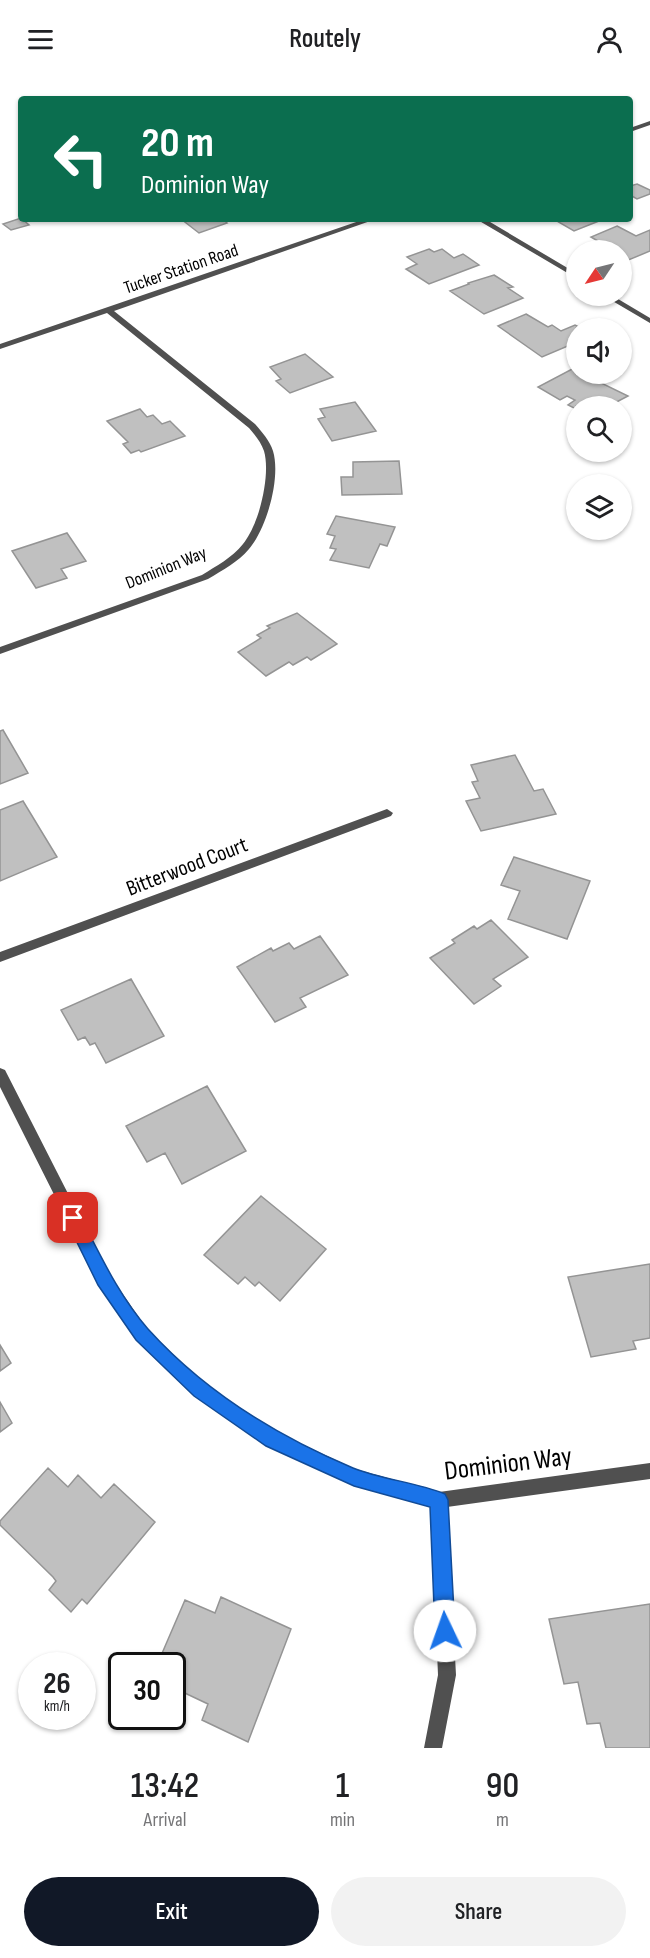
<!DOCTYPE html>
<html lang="en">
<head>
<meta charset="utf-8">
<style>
	:root { --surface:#fff; --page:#f2f2f2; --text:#202124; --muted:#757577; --accent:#111827 }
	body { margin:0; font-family:"Sofia Sans Condensed",sans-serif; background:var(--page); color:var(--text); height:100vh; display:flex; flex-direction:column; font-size:22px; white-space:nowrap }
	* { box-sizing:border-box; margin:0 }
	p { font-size:20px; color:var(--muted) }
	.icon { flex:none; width:33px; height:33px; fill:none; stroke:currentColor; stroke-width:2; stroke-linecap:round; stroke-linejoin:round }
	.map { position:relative; height:1670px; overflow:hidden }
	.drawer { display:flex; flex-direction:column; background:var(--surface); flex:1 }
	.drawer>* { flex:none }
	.banner { position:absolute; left:18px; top:18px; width:615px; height:126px; border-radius:6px; box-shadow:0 2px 4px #0004; background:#0b6e4f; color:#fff; overflow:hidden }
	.needle { width:39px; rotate:235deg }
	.controls { position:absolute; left:566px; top:162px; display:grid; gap:12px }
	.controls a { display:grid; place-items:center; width:66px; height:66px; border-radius:50%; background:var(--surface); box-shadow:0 2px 4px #0004; font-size:30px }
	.speed { position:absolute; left:18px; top:1574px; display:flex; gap:12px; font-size:30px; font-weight:700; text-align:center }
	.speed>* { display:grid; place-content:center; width:78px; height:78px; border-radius:50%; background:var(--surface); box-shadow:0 2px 4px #0004; line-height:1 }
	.speed small { font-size:15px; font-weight:400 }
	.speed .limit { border:3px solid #111; border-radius:9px; background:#fff; color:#111 }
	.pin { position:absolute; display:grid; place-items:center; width:51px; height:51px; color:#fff; margin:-26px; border-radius:12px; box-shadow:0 3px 9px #0006 }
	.me { position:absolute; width:66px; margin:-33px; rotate:357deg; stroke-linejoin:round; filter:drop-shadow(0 0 4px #0008) }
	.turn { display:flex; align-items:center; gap:21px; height:126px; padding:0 24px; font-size:27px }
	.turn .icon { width:78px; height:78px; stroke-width:2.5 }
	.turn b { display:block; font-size:42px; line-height:51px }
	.eta { display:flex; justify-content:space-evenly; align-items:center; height:102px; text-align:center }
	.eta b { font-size:36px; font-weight:600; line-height:42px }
	.primary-button { display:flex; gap:12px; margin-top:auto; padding:12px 24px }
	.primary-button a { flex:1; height:69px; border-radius:36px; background:var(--accent); color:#fff; font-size:24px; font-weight:600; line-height:69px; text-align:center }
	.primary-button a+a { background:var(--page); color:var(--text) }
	header { display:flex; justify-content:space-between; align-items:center; height:78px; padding:0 24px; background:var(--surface); font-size:27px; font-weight:600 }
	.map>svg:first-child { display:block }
</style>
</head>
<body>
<header><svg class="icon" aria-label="menu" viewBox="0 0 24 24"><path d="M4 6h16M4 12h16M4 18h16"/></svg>Routely<svg class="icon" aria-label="person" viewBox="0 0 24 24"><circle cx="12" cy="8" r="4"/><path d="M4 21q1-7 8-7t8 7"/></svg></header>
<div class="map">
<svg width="650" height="1670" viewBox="0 0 650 1670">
	<rect width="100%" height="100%" fill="#fff"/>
	<path fill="#c0c0c0" stroke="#949494" stroke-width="1.5" d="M637,106L650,112V116L637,121L630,117V108Z
		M21,140L29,147L11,152L3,146Z
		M181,141H222L227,145L199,155Z
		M558,141H604L574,153L555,142Z
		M617,148L636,158L650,152V173L626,183L621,180V172H606L610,170L591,159Z
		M429,171L434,174L442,171L454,180L463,176L479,187L429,206L406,191L417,186L407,179Z
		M494,197L513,209L508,210L523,220L484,236L450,213L469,206L468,205Z
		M526,236L548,249L552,247L561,253L575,247L581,250H576V267H570L542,279L498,248Z
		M305,276L333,299L290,315L276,303L281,301L270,289Z
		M576,289V296H598L604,299L597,303L628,318L609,328H576V331L568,327L575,322L567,318L560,322L538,309Z
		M355,324L376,353L332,363L318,341L325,339L320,331Z
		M140,331L147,339L153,337L162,346L170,343L185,358L141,374L139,372L131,375L123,366L128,364L107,343Z
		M399,383L402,416L342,417L341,399H353V384Z
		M336,438L395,449L387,468L380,466L369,490L330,482L336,471L330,470L335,458L327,456Z
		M67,455L86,483L61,491L67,500L36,510L12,473Z
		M297,535L337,566L311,582L307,579L293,587L289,584L266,598L238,574L261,560L257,557L270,550L267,548Z
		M3,652L28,695L0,706V653Z
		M515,677L534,713L543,711L556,736L481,753L466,723L480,720L472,704L478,703L471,687Z
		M23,723L57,779L0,803V732Z
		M514,779L590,803L567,861L508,841L520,813L501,807Z
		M491,842L528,879L493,901L501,908L474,926L430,880L455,865L452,862L474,848L477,851Z
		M320,858L348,897L300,920L306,929L275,944L237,889L271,870L273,873L289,865L294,871Z
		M131,901L164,958L106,985L95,965L90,967L85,959L78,962L61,932Z
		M207,1008L246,1073L182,1106L165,1075L147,1084L126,1048Z
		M261,1118L326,1171L280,1223L259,1204L255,1208L245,1199L238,1206L204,1177Z
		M650,1186V1260L633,1263L636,1271L591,1279L568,1199Z
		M0,1267L11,1285L0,1293Z
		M0,1324L12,1345L0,1354Z
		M48,1390L68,1409L78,1397L101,1420L114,1406L155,1444L87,1526L82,1521L71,1534L49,1512L56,1503L53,1499L0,1447V1443Z
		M221,1519L291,1551L248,1664L202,1642L208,1626L172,1609V1587H157L185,1522L215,1535Z
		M650,1526V1670H606L600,1645L587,1646L578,1604L564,1606L549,1541Z"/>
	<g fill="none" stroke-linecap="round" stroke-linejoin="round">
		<path fill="#505050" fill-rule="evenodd" d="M650,43V47L630,54V50Z
			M365,141H376L114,233L255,346C262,354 270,363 273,373C281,399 267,450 249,471C238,484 223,492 208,501L0,576V569L202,497C216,488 232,480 243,466C259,447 271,397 264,373C261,364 255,357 249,350L107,235L0,271V266Z
			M476,141H485L576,195V200Z
			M604,218H613L650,240V245Z
			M387,731L393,735L391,738L0,884V874Z
			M0,990L5,992L109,1196L147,1251L205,1307L278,1355L355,1391L439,1414L650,1385V1401L447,1429L456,1597L442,1670H424L438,1597L431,1428L354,1407L266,1367L195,1317L137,1261L99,1206L0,1009Z"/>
	</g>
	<path fill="#1a73e8" stroke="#114b97" stroke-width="1.5" d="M73,1132L78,1134C99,1174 118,1217 148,1251C204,1313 277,1358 353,1390C383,1402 416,1404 445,1416L448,1422L455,1553L452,1560L445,1563L438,1560L435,1553L430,1429L354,1408L266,1368L194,1318L136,1262L98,1207L65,1140L67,1134Z"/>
	<g text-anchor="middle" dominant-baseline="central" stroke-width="6" stroke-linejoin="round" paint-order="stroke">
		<g font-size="18" fill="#000" stroke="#fff">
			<text transform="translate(181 191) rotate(-19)">Tucker Station Road</text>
			<text transform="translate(166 490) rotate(-22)">Dominion Way</text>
		</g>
		<g font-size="22" fill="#000" stroke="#fff">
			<text transform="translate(187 789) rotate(-21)">Bitterwood Court</text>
		</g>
		<g font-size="27" fill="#000" stroke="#fff">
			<text transform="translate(508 1386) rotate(-7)">Dominion Way</text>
		</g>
	</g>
</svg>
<div class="controls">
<a><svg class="needle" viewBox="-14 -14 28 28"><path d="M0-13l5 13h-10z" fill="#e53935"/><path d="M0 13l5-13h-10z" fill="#757577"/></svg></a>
<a><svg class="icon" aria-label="sound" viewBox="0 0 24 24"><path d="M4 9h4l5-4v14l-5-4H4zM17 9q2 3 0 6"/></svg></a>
<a><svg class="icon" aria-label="search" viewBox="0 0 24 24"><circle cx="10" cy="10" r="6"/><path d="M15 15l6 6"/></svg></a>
<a><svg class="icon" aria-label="layers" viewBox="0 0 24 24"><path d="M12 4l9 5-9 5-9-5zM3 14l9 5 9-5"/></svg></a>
</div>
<div class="speed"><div>26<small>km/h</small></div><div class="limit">30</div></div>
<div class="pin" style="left:73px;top:1140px;background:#d93025"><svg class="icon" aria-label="arrive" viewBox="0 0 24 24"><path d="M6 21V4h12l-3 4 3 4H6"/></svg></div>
<svg class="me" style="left:445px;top:1553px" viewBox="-20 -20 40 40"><circle r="19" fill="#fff"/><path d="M0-13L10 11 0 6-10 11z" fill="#1a73e8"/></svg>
<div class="banner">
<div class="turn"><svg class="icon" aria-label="left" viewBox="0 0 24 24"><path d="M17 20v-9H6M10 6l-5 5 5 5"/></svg><div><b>20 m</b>Dominion Way</div></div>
</div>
</div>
<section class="drawer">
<div class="eta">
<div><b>13:42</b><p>Arrival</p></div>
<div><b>1</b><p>min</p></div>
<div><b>90</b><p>m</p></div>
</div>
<div class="primary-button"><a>Exit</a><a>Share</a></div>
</section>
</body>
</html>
